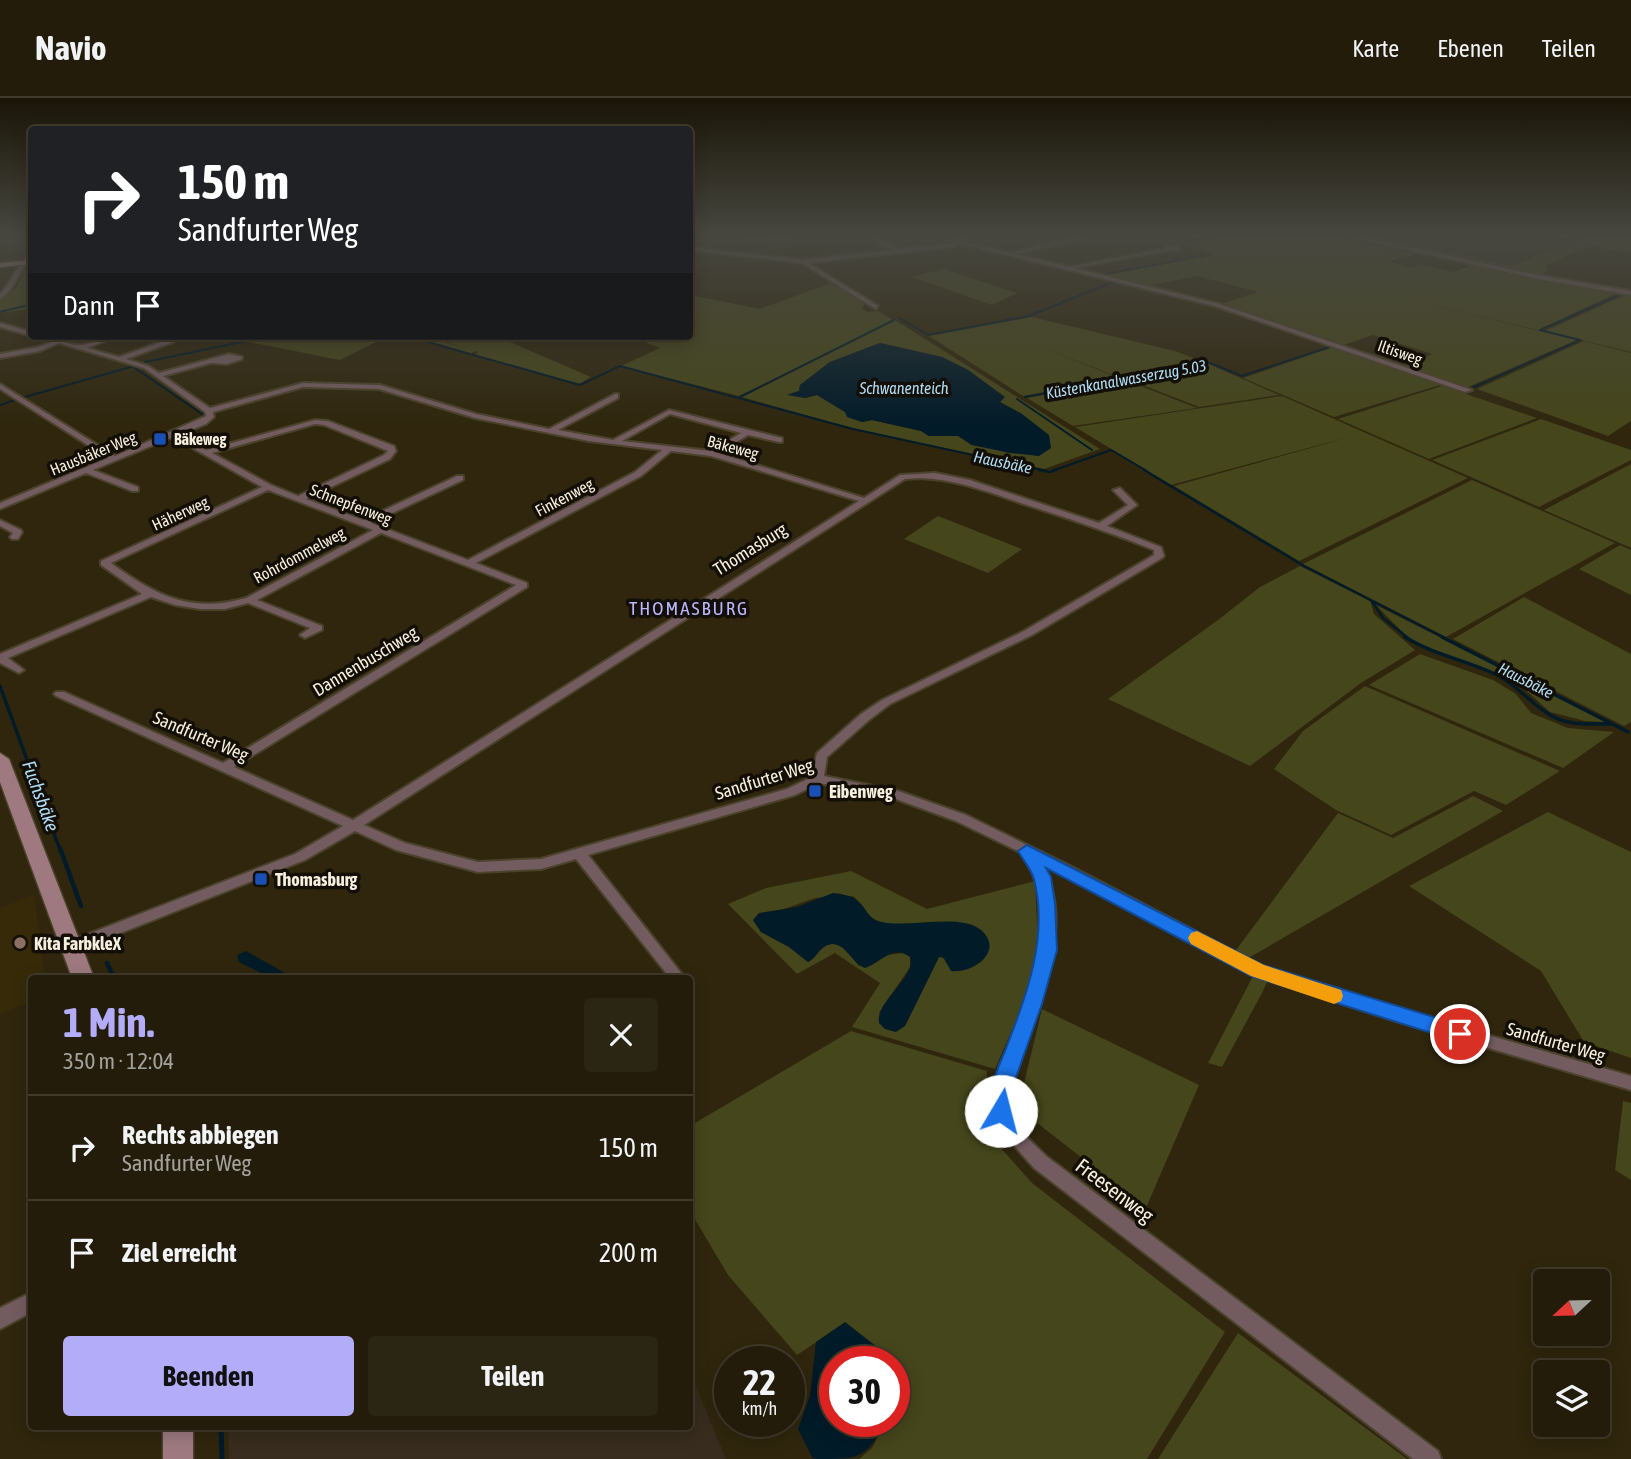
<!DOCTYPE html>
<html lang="de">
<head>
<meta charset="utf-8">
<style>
	:root { --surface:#231c0a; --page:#2b2513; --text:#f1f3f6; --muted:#a3a19c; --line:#403a2b; --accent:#b3adf9 }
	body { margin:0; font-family:"Asap Condensed",sans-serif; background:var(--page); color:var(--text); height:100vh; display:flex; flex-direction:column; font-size:26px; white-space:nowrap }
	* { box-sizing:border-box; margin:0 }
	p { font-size:23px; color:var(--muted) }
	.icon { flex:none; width:38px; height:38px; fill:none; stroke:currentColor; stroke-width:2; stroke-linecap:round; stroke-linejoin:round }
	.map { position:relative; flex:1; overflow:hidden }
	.sheet { position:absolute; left:28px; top:877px; width:665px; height:455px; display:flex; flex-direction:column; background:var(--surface); border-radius:7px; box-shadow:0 4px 18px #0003,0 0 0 2px var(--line) }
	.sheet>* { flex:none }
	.hud { position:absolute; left:28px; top:28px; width:665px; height:214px; border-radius:7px; box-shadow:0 4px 18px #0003,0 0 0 2px var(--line); background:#202124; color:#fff; overflow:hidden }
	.needle { width:46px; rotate:248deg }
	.controls { position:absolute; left:1533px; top:1171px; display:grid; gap:14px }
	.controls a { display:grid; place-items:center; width:77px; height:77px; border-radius:7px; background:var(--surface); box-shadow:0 4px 18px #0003,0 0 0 2px var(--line); font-size:35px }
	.speed { position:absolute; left:714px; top:1248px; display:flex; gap:14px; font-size:35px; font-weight:700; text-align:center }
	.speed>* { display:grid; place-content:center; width:91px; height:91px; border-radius:50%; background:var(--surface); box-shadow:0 4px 18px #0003,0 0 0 2px var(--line); line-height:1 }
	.speed small { font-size:18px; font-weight:400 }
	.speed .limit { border:10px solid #d22; background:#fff; color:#111 }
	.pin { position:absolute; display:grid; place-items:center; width:60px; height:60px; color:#fff; margin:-30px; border:4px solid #fff; border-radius:50%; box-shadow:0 2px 7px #0007 }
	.me { position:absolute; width:77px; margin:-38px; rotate:8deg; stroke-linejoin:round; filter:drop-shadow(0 0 5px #0008) }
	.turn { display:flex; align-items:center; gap:24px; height:147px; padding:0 35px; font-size:32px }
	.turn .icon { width:91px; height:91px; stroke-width:2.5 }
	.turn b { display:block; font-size:49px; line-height:60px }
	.then { display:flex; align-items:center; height:66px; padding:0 35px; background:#0003; gap:14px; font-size:26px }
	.round { display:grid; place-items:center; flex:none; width:74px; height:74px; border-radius:7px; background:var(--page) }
	.headline { display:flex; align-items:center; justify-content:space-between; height:119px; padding:0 35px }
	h1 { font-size:42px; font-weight:700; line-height:52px; color:var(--accent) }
	.primary-button { display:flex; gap:14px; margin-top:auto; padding:14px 35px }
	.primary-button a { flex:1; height:80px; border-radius:7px; background:var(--accent); color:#111; font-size:28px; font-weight:700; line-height:80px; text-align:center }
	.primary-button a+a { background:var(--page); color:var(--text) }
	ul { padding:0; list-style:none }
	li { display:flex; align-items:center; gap:21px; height:105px; padding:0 35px; border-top:2px solid var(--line) }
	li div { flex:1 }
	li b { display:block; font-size:26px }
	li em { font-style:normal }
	header { display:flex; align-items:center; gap:42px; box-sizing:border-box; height:98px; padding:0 35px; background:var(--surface); border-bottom:2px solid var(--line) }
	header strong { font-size:33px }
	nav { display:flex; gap:38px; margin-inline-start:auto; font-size:24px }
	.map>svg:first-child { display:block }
</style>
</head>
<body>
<header>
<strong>Navio</strong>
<nav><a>Karte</a><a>Ebenen</a><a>Teilen</a></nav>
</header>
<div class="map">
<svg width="1631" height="1361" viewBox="0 0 1631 1361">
	<rect width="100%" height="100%" fill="#2f260d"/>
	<path fill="#372c1d" d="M1370,137H1587L1577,144L1565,146L1511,168Z
		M690,1274L726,1361H229L228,1328H690Z"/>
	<path fill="#372a09" d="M34,797L45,880H32L31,904L0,916V810Z"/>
	<path fill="#45461b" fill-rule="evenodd" d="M1223,137H1335L1364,144L1357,147L1369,145L1416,156L1388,163L1411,170L1421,167L1453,174L1473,167L1534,182L1617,195L1538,232L1390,197L1577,242L1468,289L1404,268L1432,256L1373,237L1344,247L1221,206L1258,194L1197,178L1147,188L1103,178L1214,157L1183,145Z
		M1347,137H1370L1511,168L1565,146L1578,144L1589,137H1631V155L1588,147L1544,169L1549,171L1539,179Z
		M31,168V211L0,215V202L16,190L25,172Z
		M944,171L1017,195L992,207L912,179Z
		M833,184L865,205L862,211L868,214L878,213L893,222L739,298L621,268L660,250L630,238H690V197L760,211Z
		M1627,196L1631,197V254L1545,233Z
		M1032,219L1175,253L1204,264L1121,280L1036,247L1119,280L1023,298L929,238Z
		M895,222L1100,351L1044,371L854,331L742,299ZM880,245L942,259L968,272L1004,299L999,304L1022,316L1039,358L972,347L958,338H929L921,333L872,322L862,324L817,297L805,300L789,296L799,293L800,287L830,264Z
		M218,238H388L340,262Z
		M410,238H465L445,244L465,251L448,244L470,238H496L591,279L579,286L474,257L478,254L475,253L470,256Z
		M1584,243L1631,255V323L1608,338L1477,291Z
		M1333,249L1440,287L1334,319L1243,280Z
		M1209,266L1279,297L1199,309L1127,281Z
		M1125,282L1197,310L1073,328L1027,300Z
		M1442,288L1537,320L1429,361L1338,321Z
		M1282,298L1468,380L1299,463L1174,388L1353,338L1171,387L1075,329Z
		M1541,321L1631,352V362L1539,409L1432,362Z
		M1631,366V450L1544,412Z
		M1472,382L1615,445L1446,539L1303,466Z
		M938,418L1022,451L988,475L904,441Z
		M1620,447L1631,452V497L1579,471Z
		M1300,468L1370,503L1374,516L1415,552L1361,585L1250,668L1108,601L1218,522L1260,489Z
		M1524,499L1631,556V624L1624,628L1453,541Z
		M1376,507L1606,624L1585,623L1550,614L1522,589L1500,576L1440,556L1407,539Z
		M1420,556L1493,582L1516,596L1531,615L1568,630L1614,634L1563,670L1369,587Z
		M1365,588L1560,673L1506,707L1474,693L1391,737L1336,712L1274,671L1303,633Z
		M1473,698L1503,713L1245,862L1233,856L1338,715L1393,740Z
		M1548,714L1631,754V960L1584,944L1541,873L1409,788Z
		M851,773L927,811L1035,783L1038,846L1028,895L995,971L852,929L880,885L835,855L797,876L728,806L766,790ZM853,798C862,805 866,818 876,822C910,837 947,814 981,832L945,861L939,859L905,928L879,915L910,869V859L905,855L886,857L859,868C851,859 841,840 825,848C818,852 815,861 808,864L789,849L761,834L753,822L815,800Z
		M1253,878L1267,884L1262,895L1222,969L1208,965Z
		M1042,911L1199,987L1146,1110L1018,1010Z
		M851,933L987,973L984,1031L1032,1085L1225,1234L1147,1361H859L872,1350L887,1323H894V1264L888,1263L886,1256L845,1225L797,1257L728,1177L690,1113V1028Z
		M1623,1003L1631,1005V1082L1615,1072Z
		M1238,1235L1407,1361H1158Z"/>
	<path fill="#021b29" d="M880,245L942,259L968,272L1005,299L1000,304L1022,316L1049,337L1051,350L1039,358L1010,355L972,347L958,338H929L921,333L872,322L862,324L847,319L845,314L817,297L805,300L787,297L799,293L800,287L830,264Z
		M833,795C871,798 860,819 881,824C911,830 960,815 981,832C1005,853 973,876 951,873L943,859H939L905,928L896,934L885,931L879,925C875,903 917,879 910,859C892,846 881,865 865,870C851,866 843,837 824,849C817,854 815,861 808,864L789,849L761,834L753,822L759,815L797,809Z
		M246,853L294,880H271L239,864L237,857Z
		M845,1224L886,1256L888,1263L835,1264V1323H887C864,1361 862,1361 816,1361L812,1359L798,1331L810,1298L816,1244Z"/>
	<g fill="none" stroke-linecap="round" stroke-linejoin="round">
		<path stroke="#021b29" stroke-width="2" d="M1337,137L1415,155
			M1535,137L1570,142L1575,147
			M1185,144L1221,137
			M1100,177L1212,156
			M0,214L32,206
			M899,220L928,237L1029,218L1115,183
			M407,238L580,287L620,268L853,331L1047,373
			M145,264L271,238
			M132,268L202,316
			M1472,290L1580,242L1540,232L1622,196
			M25,299L134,268
			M740,299L894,222
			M1025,299L1210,265L1242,278L1333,248
			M1017,301L1092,352
			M0,307L15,302
			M1052,373L1111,352L1147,373"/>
		<path stroke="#021b29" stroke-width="2.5" d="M1039,372L1050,374L1056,372
			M1144,372L1304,468L1445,540
			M1372,503L1383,520L1408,540"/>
		<path stroke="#021b29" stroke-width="3.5" d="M1405,539C1434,557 1465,562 1495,576C1516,586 1528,603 1547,615C1565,628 1589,626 1610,626
			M1442,539L1628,634
			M0,588L60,752"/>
		<path stroke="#021b29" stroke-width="4.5" d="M60,750L81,808
			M107,865L114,880"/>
		<path stroke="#021b29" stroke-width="5" d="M221,1328L222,1361"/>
		<g stroke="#4b422b" stroke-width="4">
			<path id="street" d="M750,137L789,139L790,137H795L791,143L748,140Z
				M873,137H878L877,140L899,151L950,146L964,137H971L962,143L1010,155L1085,137H1096L1016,156L1069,169L1164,151L1166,148H1177L1180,152H1171L1074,170L1219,206L1472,292L1465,294L1215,208L958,145L951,149L808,165L878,208L876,211L802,165L690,152V149L803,162L892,152L872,142Z
				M1342,137H1353L1538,177L1631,193V197L1538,181Z
				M32,156V160C18,172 16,191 0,201V196C13,184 16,165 32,156Z
				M0,225L32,234V238L0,229Z
				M37,238C52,238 68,248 80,247C93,247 105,238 118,238L87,250L119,259L164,243L147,238H158L173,242V244L126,261L148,268L159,275L229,256L242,259V261L227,266L211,265L163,278L210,310L303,285L380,287L476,316L549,331L615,296H618V300L558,332L613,342L669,312L782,340V344H779L748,337L718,355L864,400L900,377L935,375L970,382L1099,425L1128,407L1113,392L1120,390L1137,407L1107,428L1161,449L1164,458L1162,460L1032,537L890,606L869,622L827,659L824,678L898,693L966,717L1072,769L1262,868L1393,910L1631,978V992L1393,922L1252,877L1041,765C1082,835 1026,923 1010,992C1005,1023 1026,1038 1046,1058L1438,1353L1441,1361H1413L1034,1070L1001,1033L995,1020L992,1006L995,985L1028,893L1039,849L1040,804L1034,778L1022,755L956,723L896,701L819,685L795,697L588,757L685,880H670L576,761L541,771L478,774L396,752L355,733L305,762L75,853L70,855L65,853L63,849L65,845L295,756L343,728L56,598L54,596L56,594H64L223,665L516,487L381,435L257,502L322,528V532L305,540L300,537L310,530L248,505L225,511H200L175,507L151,499L8,560L24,572L19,575L0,565V556L142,496L101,467V463L262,389L173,339L93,372L138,389V393H132L86,375L0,411V405L108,360L0,291V286L115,358L206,318L205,314L144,270L59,245L40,253L0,260V256L38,249L52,244ZM303,289L379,291L475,320L589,343L662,352L635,374L468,462L371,425L463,382V378H457L363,422L306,401L390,361L396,353L394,348L328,323L315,322L206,352L179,337L206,326L214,319L213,314ZM670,316L741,335L711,353L622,343ZM315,326L324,327L388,353L384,357L298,398L271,387L212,355ZM671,353L711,358L859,403L353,722L234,669L527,489V485L476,465L641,378ZM919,380C957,381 991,395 1027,407C1070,421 1112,435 1154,452V457L1024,533L882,602L861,616L817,655L812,679L787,691L541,761L478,764L405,745L364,727L905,381ZM268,392L373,432L246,500C190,516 155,497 111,465Z
				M0,422L21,432L22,434L18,441H12L10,439L13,435L0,428Z
				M32,1194V1214L0,1231V1210Z"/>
		</g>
		<g stroke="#4b422b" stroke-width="3">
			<path id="secondary" d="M0,655L9,661L94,880H72L0,684Z
				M163,1328H193V1361H163Z"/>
		</g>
		<g stroke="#4b422b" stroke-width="3">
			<path id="primary" d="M32,162V166L0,169V165Z"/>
		</g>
		<use href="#street" fill="#735c60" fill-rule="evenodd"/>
		<use href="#secondary" fill="#9e7980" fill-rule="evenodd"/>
		<use href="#primary" fill="#bf8f99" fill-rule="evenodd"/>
	</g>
	<linearGradient id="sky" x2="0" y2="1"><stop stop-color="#1a1507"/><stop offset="0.42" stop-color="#474740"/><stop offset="1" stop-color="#474740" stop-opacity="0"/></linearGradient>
	<rect width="1631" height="328" fill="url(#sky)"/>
	<path fill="#1a73e8" stroke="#114b97" stroke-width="2" d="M1027,747L1263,867L1460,927L1467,930L1470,936L1467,942L1460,944L1251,878L1046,770L1051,779L1055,806L1057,852L1042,906L1015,982L1008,1019L1001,1022L993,1019C984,999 997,972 1005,953C1026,898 1049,840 1034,781C1031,771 1023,762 1018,753Z"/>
	<path fill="#f59e0b" d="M1197,833L1264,867L1341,892L1343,898L1341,903L1334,906L1251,878L1191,846L1188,840L1191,835Z"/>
	<g fill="#1a4fb4" stroke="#140f06" stroke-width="2.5">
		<rect x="153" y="334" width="14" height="14" rx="3.5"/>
		<rect x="808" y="686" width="14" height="14" rx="3.5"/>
		<rect x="254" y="774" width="14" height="14" rx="3.5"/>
	</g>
	<circle fill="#8d6e63" stroke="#140f06" stroke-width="2.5" cx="20" cy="845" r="7"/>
	<g text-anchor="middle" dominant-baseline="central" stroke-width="7" stroke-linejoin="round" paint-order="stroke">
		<g font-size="16" fill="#f6efe0" stroke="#140f06">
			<text transform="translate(1400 254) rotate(19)">Iltisweg</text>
			<text transform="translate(733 349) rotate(15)">Bäkeweg</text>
			<text transform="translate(93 355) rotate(-22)">Hausbäker Weg</text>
			<text transform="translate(564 399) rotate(-28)">Finkenweg</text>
			<text transform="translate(351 406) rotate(21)">Schnepfenweg</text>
			<text transform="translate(180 415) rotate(-25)">Häherweg</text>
			<text transform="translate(299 457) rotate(-28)">Rohrdommelweg</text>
		</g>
		<g font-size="16" font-style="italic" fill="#b0dcf7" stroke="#140f06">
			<text transform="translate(1126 281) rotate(-10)">Küstenkanalwasserzug 5.03</text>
			<text x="904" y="290">Schwanenteich</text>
			<text transform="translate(1003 364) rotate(12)">Hausbäke</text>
			<text transform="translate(1526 582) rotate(27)">Hausbäke</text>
		</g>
		<g font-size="16" font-weight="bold" fill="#f6efe0" stroke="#140f06" text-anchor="start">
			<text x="174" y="341">Bäkeweg</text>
		</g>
		<g font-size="18" fill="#f6efe0" stroke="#140f06">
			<text transform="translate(750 451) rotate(-32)">Thomasburg</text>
			<text transform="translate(365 563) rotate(-31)">Dannenbuschweg</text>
			<text transform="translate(201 638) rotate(23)">Sandfurter Weg</text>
			<text transform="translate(764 681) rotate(-17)">Sandfurter Weg</text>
			<text transform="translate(1556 944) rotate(16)">Sandfurter Weg</text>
		</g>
		<g font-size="18" font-weight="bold" fill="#f6efe0" stroke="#140f06" text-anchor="start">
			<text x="829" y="693">Eibenweg</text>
			<text x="275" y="781">Thomasburg</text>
			<text x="34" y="845">Kita FarbkleX</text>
		</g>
		<g font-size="19" letter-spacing="2" fill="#bbb6fd" stroke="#140f06">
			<text x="689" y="510">THOMASBURG</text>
		</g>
		<g font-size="19" font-style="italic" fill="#b0dcf7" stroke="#140f06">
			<text transform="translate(41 698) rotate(70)">Fuchsbäke</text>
		</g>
		<g font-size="21" fill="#f6efe0" stroke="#140f06">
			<text transform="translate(1115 1092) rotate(37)">Freesenweg</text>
		</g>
	</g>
</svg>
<div class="controls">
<a><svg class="needle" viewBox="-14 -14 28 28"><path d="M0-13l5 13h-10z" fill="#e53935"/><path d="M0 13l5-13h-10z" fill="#a3a19c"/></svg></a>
<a><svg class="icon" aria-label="layers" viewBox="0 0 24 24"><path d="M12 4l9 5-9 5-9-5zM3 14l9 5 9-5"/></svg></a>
</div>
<div class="speed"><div>22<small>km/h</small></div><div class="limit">30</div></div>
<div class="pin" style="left:1460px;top:936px;background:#d93025"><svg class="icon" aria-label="arrive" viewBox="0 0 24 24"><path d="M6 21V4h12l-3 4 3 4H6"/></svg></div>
<svg class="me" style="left:1001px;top:1013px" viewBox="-20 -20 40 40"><circle r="19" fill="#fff"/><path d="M0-13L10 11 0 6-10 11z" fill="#1a73e8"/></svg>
<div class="hud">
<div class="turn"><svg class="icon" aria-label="right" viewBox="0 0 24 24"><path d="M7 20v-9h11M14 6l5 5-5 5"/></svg><div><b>150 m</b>Sandfurter Weg</div></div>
<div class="then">Dann<svg class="icon" aria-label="arrive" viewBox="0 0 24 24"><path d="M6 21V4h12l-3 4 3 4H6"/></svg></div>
</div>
<section class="sheet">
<div class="headline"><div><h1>1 Min.</h1><p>350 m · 12:04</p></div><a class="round"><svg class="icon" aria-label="close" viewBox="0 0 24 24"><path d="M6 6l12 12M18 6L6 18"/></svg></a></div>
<ul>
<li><svg class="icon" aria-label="right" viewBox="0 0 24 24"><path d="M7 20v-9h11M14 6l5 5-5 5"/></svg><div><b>Rechts abbiegen</b><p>Sandfurter Weg</p></div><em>150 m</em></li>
<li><svg class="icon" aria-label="arrive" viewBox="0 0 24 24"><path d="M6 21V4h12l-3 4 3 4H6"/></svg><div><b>Ziel erreicht</b></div><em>200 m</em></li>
</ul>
<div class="primary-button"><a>Beenden</a><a>Teilen</a></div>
</section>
</div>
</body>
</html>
